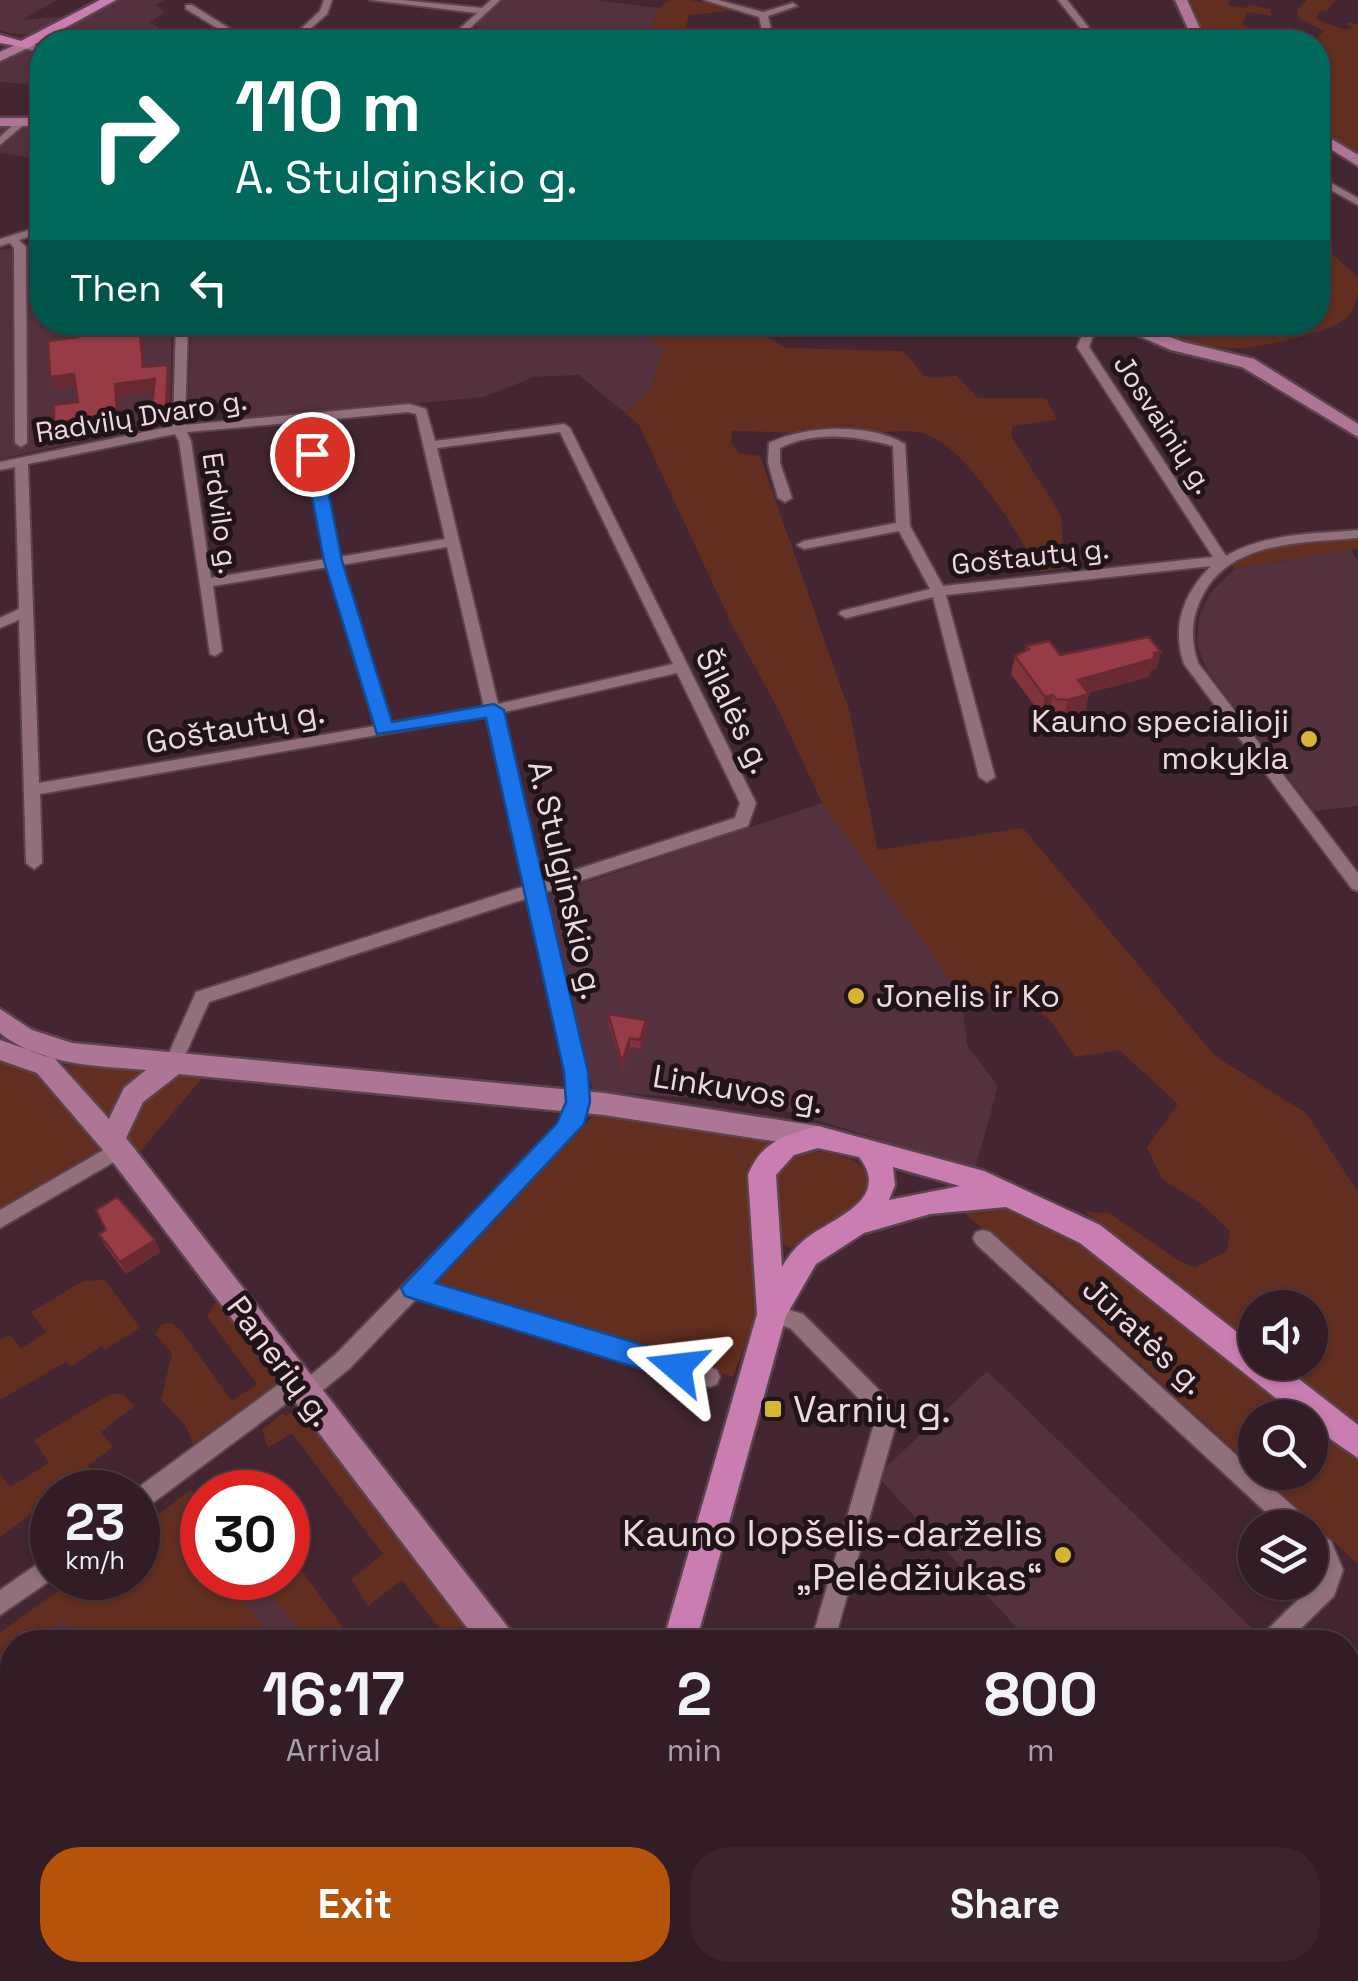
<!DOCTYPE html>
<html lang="en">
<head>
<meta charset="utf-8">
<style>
	:root { --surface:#321c25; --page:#3a252d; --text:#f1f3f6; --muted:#a8a1a7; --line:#4d3a42; --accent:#b45309 }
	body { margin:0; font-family:"Space Grotesk",sans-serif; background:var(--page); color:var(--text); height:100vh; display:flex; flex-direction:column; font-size:38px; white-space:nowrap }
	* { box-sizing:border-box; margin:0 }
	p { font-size:32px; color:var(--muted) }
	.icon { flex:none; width:55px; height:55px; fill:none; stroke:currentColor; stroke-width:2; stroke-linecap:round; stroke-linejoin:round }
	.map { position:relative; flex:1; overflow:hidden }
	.details { position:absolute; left:0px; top:1630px; width:1360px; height:352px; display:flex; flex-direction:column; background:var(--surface); border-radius:40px 40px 0 0; box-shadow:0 2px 8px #0004,0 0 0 2px var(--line) }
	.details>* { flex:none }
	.hud { position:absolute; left:30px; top:30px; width:1300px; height:305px; border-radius:40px; box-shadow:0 2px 8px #0004,0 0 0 2px var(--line); background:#00695c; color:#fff; overflow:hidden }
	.buttons { position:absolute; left:1238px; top:1290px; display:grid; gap:20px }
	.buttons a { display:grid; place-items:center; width:90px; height:90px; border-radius:50%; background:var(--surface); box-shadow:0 2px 8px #0004,0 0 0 2px var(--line); font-size:50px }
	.speed { position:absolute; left:30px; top:1470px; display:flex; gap:20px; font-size:50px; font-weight:700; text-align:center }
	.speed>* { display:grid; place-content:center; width:130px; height:130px; border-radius:50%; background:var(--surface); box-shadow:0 2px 8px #0004,0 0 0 2px var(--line); line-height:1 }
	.speed small { font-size:25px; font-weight:400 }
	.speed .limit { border:15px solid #d22; background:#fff; color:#111 }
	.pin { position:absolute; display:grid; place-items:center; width:85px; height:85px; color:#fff; margin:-42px; border:5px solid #fff; border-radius:50%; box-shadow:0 2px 10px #0007 }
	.me { position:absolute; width:110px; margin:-55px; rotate:287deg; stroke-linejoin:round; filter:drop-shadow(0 0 8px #0008) }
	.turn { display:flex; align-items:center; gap:35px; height:210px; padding:0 40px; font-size:45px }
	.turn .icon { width:130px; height:130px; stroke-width:2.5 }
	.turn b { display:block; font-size:70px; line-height:85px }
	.then { display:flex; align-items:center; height:95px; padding:0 40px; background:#0003; gap:20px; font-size:38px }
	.eta { display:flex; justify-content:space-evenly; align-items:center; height:170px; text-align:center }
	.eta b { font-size:60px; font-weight:700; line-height:70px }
	.action { display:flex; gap:20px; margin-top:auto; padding:20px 40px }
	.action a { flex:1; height:115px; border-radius:40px; background:var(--accent); color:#fff; font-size:40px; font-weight:700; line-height:115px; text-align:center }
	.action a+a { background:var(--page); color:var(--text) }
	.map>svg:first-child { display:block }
</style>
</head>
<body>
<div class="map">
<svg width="1358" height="1981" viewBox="0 0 1358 1981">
	<rect width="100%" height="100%" fill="#432631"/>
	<path fill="#53313e" d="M0,0H57L22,20L70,16L33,34H14L0,30Z
		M118,0H165L155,5L165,12L150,22L175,38L216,26L242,42H42V48L38,47L42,40Z
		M501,0H594L659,8L649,33L514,32L473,26Z
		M25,51L42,52V85L0,82V63Z
		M42,124V160L0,153V126Z
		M42,244V322L172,323L170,422L0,459V250Z
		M191,323H622L630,324L663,348L651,390L625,413L579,375L534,377L484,397L245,420V401L188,405Z
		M1351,550L1358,561V806L1314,811L1208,672L1197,645L1199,617L1209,595L1234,569Z
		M822,803L961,994L967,1045L998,1086L975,1169L761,1103L593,1091L545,896Z
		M987,1371L1259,1635L1250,1642H1030L877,1476Z
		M191,1490L202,1506V1578H258L309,1642H12V1970L0,1981V1633L76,1578H138V1530Z
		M413,1970H526L522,1981H410Z"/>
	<path fill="#622e1f" d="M669,0H690L739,10L689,15L682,42H488L503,41L520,30L649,33L659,8Z
		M1190,0H1229L1228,5L1245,8L1249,5L1270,9L1272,16L1247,12L1242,25L1277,36L1292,34L1315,39L1324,31L1299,18L1297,10L1307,0H1336L1327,11L1320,10L1316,19L1345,30L1352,27L1346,25L1349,22L1358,25V155L1318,129V42H1209Z
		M1318,242L1358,277C1358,293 1358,308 1345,319C1327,334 1255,349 1232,348C1198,347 1164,336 1134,323L1318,322Z
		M622,323H740L787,348L902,351C928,373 914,383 956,375L978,398H1046L1057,420L1013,426L1011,436L1061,515L1064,569L1037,572C1023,536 966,450 930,436C906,426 879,434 854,435C813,435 773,431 732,431L731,442L739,453L760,456L849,710L878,850L1023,828L1215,1056L1306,1113L1358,1192V1431L1273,1363L1310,1362V1308H1255V1348L1178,1287L1174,1278L1085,1212L1109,1213L1178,1260L1195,1268L1227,1251L1230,1231L1200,1203L1162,1179L1147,1147L1178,1104L1119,1050L1075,1057L1050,1020L1010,992L961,994L822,803L779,711L732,625L639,425L625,413L651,390L663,348L630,324Z
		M1358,538V549L1234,569L1231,564C1269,543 1316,543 1358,538Z
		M0,1056C48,1066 76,1113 107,1148L0,1210Z
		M65,1065L149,1070L109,1123Z
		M185,1074L205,1075L138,1154L123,1138C130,1106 155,1084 185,1074Z
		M596,1113L778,1137C726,1175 761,1248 757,1302C755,1326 741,1354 733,1377L431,1286Z
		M810,1150C834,1155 866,1155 870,1184L854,1207L797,1246L790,1248L780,1243L774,1176L789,1155Z
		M960,1206L1015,1211L1063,1229L1110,1260L1298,1417L1255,1418V1469L1043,1275L969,1218Z
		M105,1280L140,1328L104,1350L102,1346L70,1367L66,1362L0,1400V1340L10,1335L21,1349L46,1332L31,1312L83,1281Z
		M218,1299L281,1383L193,1444L186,1426L161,1400L172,1353L155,1334L162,1324L173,1323L182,1332L232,1401L257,1384L207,1316Z
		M110,1394H123L135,1406L101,1432L113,1447L88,1466L108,1492H71L68,1488L52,1492V1499L0,1537V1474L10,1487L49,1463L34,1440Z
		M300,1408L477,1642H450L402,1580L368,1606L351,1579L383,1554L292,1433L268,1448L262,1430L282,1414L286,1416Z
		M1310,1426L1358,1457V1564L1259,1473L1310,1472Z
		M191,1490L202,1506V1578H288V1551L353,1642H309L258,1579L238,1595L275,1642H76L64,1621L35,1642H12V1659L0,1668V1633L76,1578H138V1530Z
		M12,1779V1970H227L232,1981H0V1789Z"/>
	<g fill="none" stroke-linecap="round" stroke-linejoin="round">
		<g stroke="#5b434c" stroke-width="4">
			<path id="street" d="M324,0H332L327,14L310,29L362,42H347L305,34L296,42H287L320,11Z
				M370,0H401L482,8L491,0H500L455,42H445L477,13Z
				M704,0H718L763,12L793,3L797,6L768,16L774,42H765L759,17Z
				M1058,0H1067L1093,33L1096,42H1088L1086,35Z
				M186,5H192L251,42H240L186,9Z
				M23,42L42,47V53L20,47L18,45Z
				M18,120L27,122L0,145V137Z
				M1318,176L1358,198V205L1318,183Z
				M42,226V232L19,240L26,247L27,443L21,447L15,443L14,248L10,243L0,246V239Z
				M176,322H188L185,425L409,404L426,409L435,441L564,424L570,428L756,803L748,826L543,893L586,1081L585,1106L573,1135L430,1284L710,1367L717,1370L720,1377L717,1384L710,1387L417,1298L350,1368L311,1400L304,1403L295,1397L146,1508L138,1511V1492H132L290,1376L297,1373L306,1379L336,1354L559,1125L567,1106L566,1068L528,898L209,1002L179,1069H167L164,1064L196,992L525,886L486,716L40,794L42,863L34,869L26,863L19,620L0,628V618L19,609L15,467L0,470V462L173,426ZM408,412L416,414L445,539L339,557L313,421ZM300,422L326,559L211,578L191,441L187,432ZM560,432L673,664L498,704L437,448ZM175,434L179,441L210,654L215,656L222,651L213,586L328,567L375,726L39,783L28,464ZM447,547L484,707L389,723L341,565ZM677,673L740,803L735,818L541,881L500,713Z
				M1099,322H1113L1092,338L1089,347L1226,556C1264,533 1315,534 1358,530V538C1305,543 1231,540 1203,595C1191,617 1190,639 1198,663L1358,873V891L1352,889L1184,664C1171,626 1184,593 1211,566L946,595L995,777L987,782L979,777L933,597L846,618L839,614L841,611L930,589L899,531L804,549L797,545L804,541L896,523L893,446C857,436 815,430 780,448V463L792,498L785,502L778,498L768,463L769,443C806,425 870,423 905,444L910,526L943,586L1213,557L1077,347L1083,333Z
				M119,1141L126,1143L128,1149L126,1155L0,1228V1210Z
				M983,1230L990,1232L1308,1520L1310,1526L1331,1541L1343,1570L1334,1596L1287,1642H1259L1263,1634L1317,1581L1321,1570L1310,1552V1528H1283L976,1244L973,1238L976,1232Z
				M772,1305L803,1314L885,1396L896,1424L834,1642H811L874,1424L869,1409L790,1328L765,1320L762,1314L765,1308Z
				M52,1554L54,1578L0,1615V1590Z
				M916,1970H947L941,1981H910Z
				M1276,1970H1305L1310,1981H1281Z"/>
		</g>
		<g stroke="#5b434c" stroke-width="5">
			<path id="secondary" d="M1175,0H1187L1206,42H1194Z
				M23,41L30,45L28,48L0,61V52Z
				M0,118H42V126H0Z
				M1318,131L1358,155V166L1318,141Z
				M1107,322H1131L1183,342L1254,359L1358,424V437L1242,367L1171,350Z
				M0,1009L32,1030L72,1043L604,1093L818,1126L827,1129L831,1137L827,1145L818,1148L604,1115L179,1074L143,1102L126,1138L510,1630L515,1642H478L109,1157L37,1073L0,1060V1040L55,1059L109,1119L124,1088L146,1070C97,1066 40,1065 0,1033Z
				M730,1970H772L777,1981H735Z"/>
		</g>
		<g stroke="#5b434c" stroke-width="5">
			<path id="primary" d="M100,0H116L28,48L0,43V35L21,41Z
				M818,1126L984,1171L1100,1225L1255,1346V1362H1277L1358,1425V1458L1310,1425V1418H1301L1080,1243L1006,1207L930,1214L864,1233L816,1264L786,1316L696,1642H663L757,1314L748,1175C761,1141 786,1135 818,1126ZM818,1148L859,1157C892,1199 834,1218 808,1237C797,1245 789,1255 782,1267L776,1175L794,1155ZM893,1167L960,1186L889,1200L895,1185Z
				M560,1970H598L594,1981H556Z"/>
		</g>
		<use href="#street" fill="#92707b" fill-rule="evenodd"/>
		<use href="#secondary" fill="#ae7696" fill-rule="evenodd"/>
		<use href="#primary" fill="#ca7db0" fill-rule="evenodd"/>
	</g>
	<path fill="#82343c" d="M1026,646L1060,655L1161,652L1156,669L1151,670L1149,677L1088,693L1085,712L1064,717H1052L1049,713L1041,714L1011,674L1015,656L1025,651Z
		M608,1014L646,1020L647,1029L641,1049L630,1047L623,1070L608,1022Z
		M99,1234L155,1240L160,1252L126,1274L105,1246Z"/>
	<path fill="#6a2a31" d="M139,322L142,333L147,379L143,367Z
		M168,365L171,377L169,422L154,426L151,413Z
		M74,374L78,386L53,390L50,377Z
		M155,379L158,391L119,397L121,425L58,436L54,424L115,384Z
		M1161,652L1156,669L1151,670L1149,677L1074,697L1078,680Z
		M1089,694L1085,712L1064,717L1068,700Z
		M1053,695L1049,713L1041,714L1045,697Z
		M646,1020L647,1029L641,1049L640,1040Z
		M630,1038V1047L623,1070L622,1062Z
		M155,1240L160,1252L126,1274L120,1262Z"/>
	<path fill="#973c46" stroke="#6a2a31" stroke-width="2.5" d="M42,237V282L39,238Z
		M77,322H139L143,367L168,365L166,410L151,413L155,379L115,384L117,412L54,424V405L78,402L74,374L50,377L48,341L78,337Z
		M1148,637L1161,652L1154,653V659L1078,680L1089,694L1068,700L1056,699L1053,695L1045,697L1015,656L1029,649L1026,646L1049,641L1060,655Z
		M608,1014L646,1020L640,1040L630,1038L622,1062Z
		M117,1197L155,1240L120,1262L99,1234L106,1230L96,1210Z"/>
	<path fill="#1a73e8" stroke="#114b97" stroke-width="2.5" d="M312,448L321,454L342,561L392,722L494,704L504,710L588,1072L590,1102L584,1124L435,1283L677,1355L687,1359L691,1367L687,1376L677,1380L414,1299L405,1296L401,1288L557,1123L566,1102L564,1072L486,718L377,734L324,561L304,454Z"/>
	<g fill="#d4b535" stroke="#211418" stroke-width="4">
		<circle cx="1309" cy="739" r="10"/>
		<circle cx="856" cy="996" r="10"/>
		<rect x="763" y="1399" width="20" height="20" rx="5"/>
		<circle cx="1063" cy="1555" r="10"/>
	</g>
	<g text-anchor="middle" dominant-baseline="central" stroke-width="10" stroke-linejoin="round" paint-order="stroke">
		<g font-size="28" fill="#ecd8de" stroke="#211418">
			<text transform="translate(141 416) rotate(-9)">Radvilų Dvaro g.</text>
			<text transform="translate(1164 424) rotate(57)">Josvainių g.</text>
			<text transform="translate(221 513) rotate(82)">Erdvilo g.</text>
			<text transform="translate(1030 556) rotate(-6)">Goštautų g.</text>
		</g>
		<g font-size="32" fill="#ecd8de" stroke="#211418">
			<text transform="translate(734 711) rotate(64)">Šilalės g.</text>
			<text transform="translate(235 727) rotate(-10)">Goštautų g.</text>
			<text transform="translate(566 880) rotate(77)">A. Stulginskio g.</text>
			<text transform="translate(738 1089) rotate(9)">Linkuvos g.</text>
			<text transform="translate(1144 1336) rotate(43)">Jūratės g.</text>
			<text transform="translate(280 1361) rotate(53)">Panerių g.</text>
		</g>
		<g font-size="32" fill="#ecd8de" stroke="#211418" text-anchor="end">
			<text x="1289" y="721">Kauno specialioji<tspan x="1289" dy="37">mokykla</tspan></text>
			<text x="876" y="996" text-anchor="start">Jonelis ir Ko</text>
		</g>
		<g font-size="38" fill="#ecd8de" stroke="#211418" text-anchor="start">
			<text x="793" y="1409">Varnių g.</text>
			<text x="1043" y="1533" text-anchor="end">Kauno lopšelis-darželis<tspan x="1043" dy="44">„Pelėdžiukas“</tspan></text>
		</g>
	</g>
</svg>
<div class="buttons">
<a><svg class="icon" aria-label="sound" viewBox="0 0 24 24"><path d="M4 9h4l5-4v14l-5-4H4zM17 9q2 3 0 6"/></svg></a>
<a><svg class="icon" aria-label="search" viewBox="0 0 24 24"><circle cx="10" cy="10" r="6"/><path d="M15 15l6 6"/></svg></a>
<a><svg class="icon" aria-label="layers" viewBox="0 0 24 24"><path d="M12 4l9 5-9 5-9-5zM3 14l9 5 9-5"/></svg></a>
</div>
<div class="speed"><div>23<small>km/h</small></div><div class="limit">30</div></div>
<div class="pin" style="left:312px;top:454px;background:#d93025"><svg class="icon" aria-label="arrive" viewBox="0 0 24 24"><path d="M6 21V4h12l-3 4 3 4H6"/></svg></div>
<svg class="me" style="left:677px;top:1367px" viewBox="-20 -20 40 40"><path d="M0-17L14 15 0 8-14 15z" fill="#1a73e8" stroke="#fff" stroke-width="4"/></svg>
<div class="hud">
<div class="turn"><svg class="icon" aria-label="right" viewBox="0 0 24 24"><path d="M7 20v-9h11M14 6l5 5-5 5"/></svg><div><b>110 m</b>A. Stulginskio g.</div></div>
<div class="then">Then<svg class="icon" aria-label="left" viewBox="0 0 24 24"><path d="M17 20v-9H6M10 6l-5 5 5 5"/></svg></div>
</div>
<section class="details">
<div class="eta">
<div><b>16:17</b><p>Arrival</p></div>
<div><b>2</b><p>min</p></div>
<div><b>800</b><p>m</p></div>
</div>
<div class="action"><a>Exit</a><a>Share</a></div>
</section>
</div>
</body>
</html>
